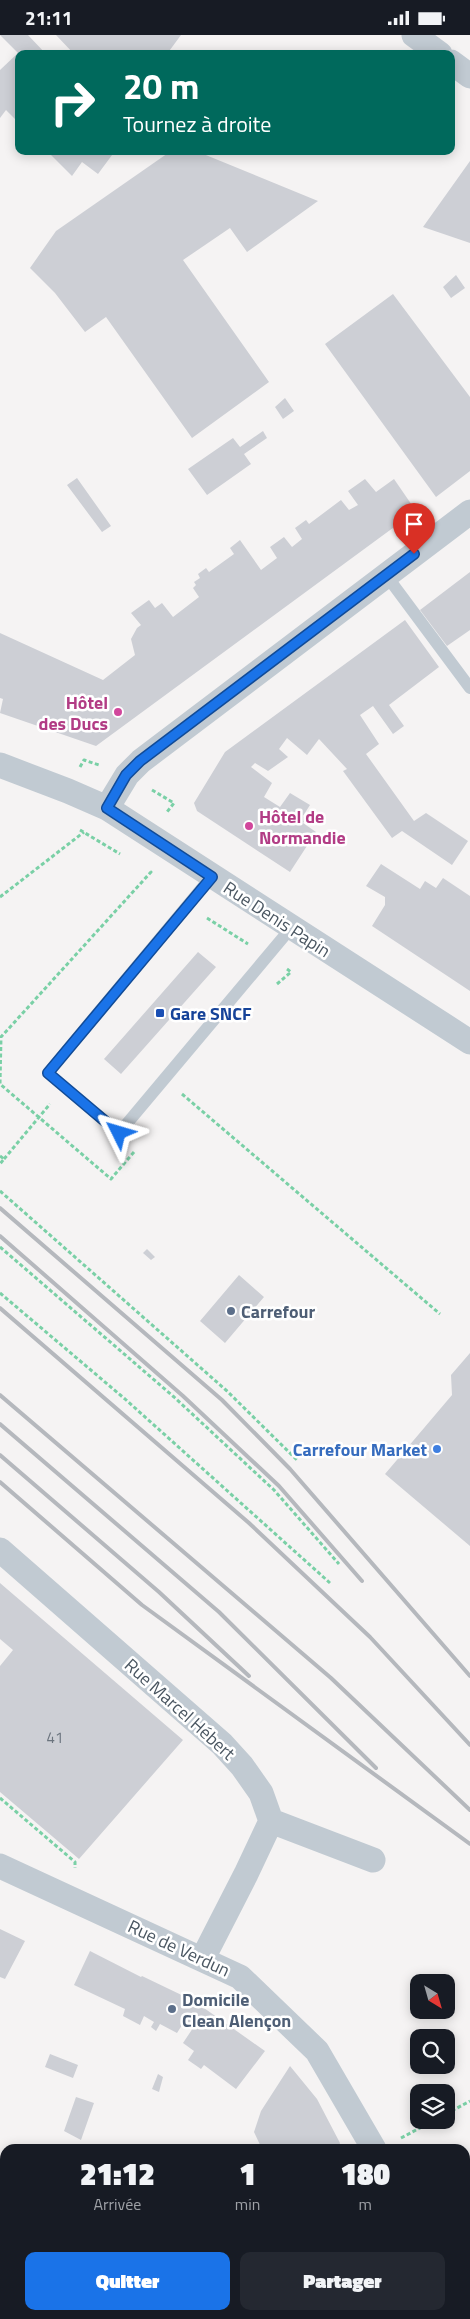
<!DOCTYPE html>
<html lang="fr">
<head>
<meta charset="utf-8">
<style>
	:root { --surface:#171b24; --page:#242831; --text:#f1f3f6; --muted:#9ea1a6; --accent:#1a73e8 }
	body { margin:0; font-family:"Titillium Web",sans-serif; background:var(--page); color:var(--text); height:100vh; display:flex; flex-direction:column; font-size:19px; white-space:nowrap }
	* { box-sizing:border-box; margin:0 }
	p { font-size:16px; color:var(--muted) }
	.icon { flex:none; width:28px; height:28px; fill:none; stroke:currentColor; stroke-width:2; stroke-linecap:round; stroke-linejoin:round }
	.map { position:relative; flex:1; overflow:hidden }
	.sheet { position:absolute; left:0px; top:2109px; width:470px; height:176px; display:flex; flex-direction:column; background:var(--surface); border-radius:15px 15px 0 0; box-shadow:0 2px 12px #0003 }
	.sheet>* { flex:none }
	.top-card { position:absolute; left:15px; top:15px; width:440px; height:105px; border-radius:10px; box-shadow:0 2px 12px #0003; background:#00695c; color:#fff; overflow:hidden }
	.needle { width:32px; rotate:143deg }
	.tools { position:absolute; left:410px; top:1939px; display:grid; gap:10px }
	.tools a { display:grid; place-items:center; width:45px; height:45px; border-radius:10px; background:var(--surface); box-shadow:0 2px 12px #0003; font-size:25px }
	.pin { position:absolute; display:grid; place-items:center; width:42px; height:42px; color:#fff; margin:-51px -21px; border-radius:50% 50% 50% 0; rotate:-45deg; box-shadow:0 0 5px #0007 }
	.pin .icon { rotate:45deg }
	.me { position:absolute; width:55px; margin:-28px; rotate:310deg; stroke-linejoin:round; filter:drop-shadow(0 0 4px #0008) }
	.turn { display:flex; align-items:center; gap:18px; height:105px; padding:0 25px; font-size:22px }
	.turn .icon { width:65px; height:65px; stroke-width:2.5 }
	.turn b { display:block; font-size:35px; line-height:42px }
	.eta { display:flex; justify-content:space-evenly; align-items:center; height:85px; text-align:center }
	.eta b { font-size:30px; font-weight:800; line-height:35px }
	.primary-button { display:flex; gap:10px; margin-top:auto; padding:10px 25px }
	.primary-button a { flex:1; height:58px; border-radius:10px; background:var(--accent); color:#fff; font-size:20px; font-weight:800; line-height:58px; text-align:center }
	.primary-button a+a { background:var(--page); color:var(--text) }
	.status { display:flex; justify-content:space-between; align-items:center; height:35px; padding:0 25px; background:var(--surface); direction:ltr }
	.status svg { height:14px; fill:currentColor }
	.map>svg:first-child { display:block }
</style>
</head>
<body>
<div class="status"><b>21:11</b><svg viewBox="0 0 49 12"><path d="M0 12V9h3v3zM5 12V6h3v6zM10 12V3h3v9zM15 12V0h3v12zM26 1h20v11H26zM47 4h2v5h-2z"/></svg></div>
<div class="map">
<svg width="470" height="2284" viewBox="0 0 470 2284">
	<rect width="100%" height="100%" fill="#f5f3f3"/>
	<path fill="#cdcfd5" d="M0,0H28L46,19H19V88L6,75L0,83V35L18,18Z
		M56,0H181L167,19H74Z
		M47,116H115L98,139L82,127L72,141Z
		M171,116H196L318,166L247,217L230,193L183,225L269,347L192,403L106,282L85,297L55,258L30,233L56,196Z
		M470,126V208L423,192Z
		M456,240L465,253L451,263L443,252Z
		M393,259L470,362V436L436,462L325,309Z
		M285,363L294,376L283,384L275,372Z
		M263,396L267,403L244,419L251,429L207,460L188,434L233,403L240,412Z
		M77,443L111,491L102,497L67,450Z
		M365,444L376,457L394,444L416,476L96,711L0,678L3,664L0,663V598L103,645L135,620L131,604L137,593L141,590L131,578L149,565L155,573L162,568L173,582L199,562L193,553L196,550L194,547L200,543L198,539L206,533L209,537L234,519L230,513L240,505L261,535L277,523L270,512L284,502L292,512L302,504L295,493L306,485L309,489L341,465L349,475L358,470L348,456Z
		M470,537V595L447,611L420,575Z
		M405,585L439,632L389,670L404,691L393,699L373,671L360,680L379,709L366,719L414,786L426,778L468,806L452,830L402,796L392,803L343,736L347,734L319,704L307,720L287,703L279,714L288,722L268,736L255,728L251,732L272,748L264,762L280,772L290,758L310,770L303,781L306,784L303,788L316,797L290,837L197,776L194,768L225,717Z
		M381,829L420,854L425,846L436,853L443,843L470,861V956L372,891L385,870V862L366,851Z
		M198,917L216,932L121,1039L104,1024Z
		M147,1214L155,1222L151,1225L143,1218Z
		M239,1240L264,1262L225,1308L200,1286Z
		M470,1318V1511L385,1439L452,1360L451,1340Z
		M0,1548L183,1705L79,1824L0,1757V1631L13,1615L0,1604Z
		M0,1894L25,1906L5,1944L0,1942Z
		M90,1916L141,1942L142,1941L194,1966L265,2016L236,2054L204,2030L201,2034L188,2025L194,2016L183,2008L193,1993L184,1987L177,1998L160,1989L156,1996L151,1992L154,1987L144,1981L140,1990L123,1981L125,1974L74,1950Z
		M50,2019L78,2030L73,2043L45,2032Z
		M290,2031L317,2064L340,2108L338,2114H262L254,2097L261,2076Z
		M158,2039L163,2042L159,2057L152,2054Z
		M76,2062L94,2068L81,2105L64,2096Z
		M4,2266L5,2280H10L12,2284H0V2267Z"/>
	<g fill="none" stroke-linecap="round" stroke-linejoin="round">
		<path stroke="#7ad0a6" stroke-width="3" stroke-dasharray="4 2.5" stroke-linecap="butt" d="M80,732L84,725L99,730
			M152,755L174,768L167,777
			M80,795L120,819
			M0,862L84,797
			M207,883L248,909
			M277,949L291,937L287,934
			M182,1059L440,1279
			M134,1117L111,1144L0,1049L1,1002L151,837L149,836
			M0,1121L4,1124L0,1129
			M4,1124L50,1069
			M0,1156L227,1356L298,1426
			M0,1212L174,1362L274,1455L339,1529
			M0,1258L125,1364L330,1548
			M0,1763L75,1827V1833
			M446,2079L470,2066
			M401,2103L435,2085"/>
		<path stroke="#c1cad2" stroke-width="12" d="M386,540L470,653
			M212,841L48,1038L119,1098L291,893
			M152,2280L154,2284"/>
		<path stroke="#c1cad2" stroke-width="25" d="M414,0L440,19
			M451,27L470,41
			M0,730L68,756L107,773L470,1007
			M107,773L127,740L141,726L470,477
			M0,1515L222,1709L242,1731L261,1758L271,1786L246,1839L203,1923
			M271,1786L373,1825
			M0,1831L240,1942L317,2016L374,2114
			M465,2195L470,2197
			M465,2233L470,2238
			M118,2284L125,2280"/>
		<path stroke="#b5b8bd" stroke-width="4" d="M0,1173L222,1365L290,1434L470,1641
			M0,1201L183,1361L279,1451L362,1546
			M0,1273L249,1488L370,1602L470,1710
			M0,1360L331,1643L470,1775
			M0,1389L219,1577L376,1733
			M0,1420L159,1557L249,1641
			M0,1447L142,1570L470,1809"/>
	</g>
	<g fill="none" stroke-linecap="round" stroke-linejoin="round">
		<g stroke="#114b97" stroke-width="12">
			<path id="route" d="M119,1098L48,1038L212,842L107,773L126,740L140,726L414,519"/>
		</g>
		<use href="#route" stroke="#1a73e8" stroke-width="9"/>
	</g>
	<g fill="#d1479c" stroke="#fff" stroke-width="2">
		<circle cx="118" cy="677" r="5"/>
		<circle cx="249" cy="791" r="5"/>
	</g>
	<rect fill="#1a4fb4" stroke="#fff" stroke-width="2" x="155" y="973" width="10" height="10" rx="2.5"/>
	<g fill="#5c6f8a" stroke="#fff" stroke-width="2">
		<circle cx="231" cy="1276" r="5"/>
		<circle cx="172" cy="1974" r="5"/>
	</g>
	<circle fill="#3f7fe0" stroke="#fff" stroke-width="2" cx="437" cy="1414" r="5"/>
	<g text-anchor="middle" dominant-baseline="central" stroke-width="5" stroke-linejoin="round" paint-order="stroke">
		<g font-size="15" fill="#6b747e">
			<text x="55" y="1702">41</text>
		</g>
		<g font-size="18" font-weight="bold" fill="#b23c85" stroke="#fff" text-anchor="end">
			<text x="108" y="667">Hôtel<tspan x="108" dy="21">des Ducs</tspan></text>
			<text x="259" y="781" text-anchor="start">Hôtel de<tspan x="259" dy="21">Normandie</tspan></text>
		</g>
		<g font-size="18" fill="#4a5661" stroke="#fff">
			<text transform="translate(277 884) rotate(33)">Rue Denis Papin</text>
			<text transform="translate(180 1674) rotate(42)">Rue Marcel Hébert</text>
			<text transform="translate(179 1913) rotate(25)">Rue de Verdun</text>
		</g>
		<g font-size="18" font-weight="bold" fill="#164399" stroke="#fff" text-anchor="start">
			<text x="170" y="978">Gare SNCF</text>
		</g>
		<g font-size="18" font-weight="bold" fill="#4e5e75" stroke="#fff" text-anchor="start">
			<text x="241" y="1276">Carrefour</text>
			<text x="182" y="1964">Domicile<tspan x="182" dy="21">Clean Alençon</tspan></text>
		</g>
		<g font-size="18" font-weight="bold" fill="#366cbe" stroke="#fff" text-anchor="end">
			<text x="427" y="1414">Carrefour Market</text>
		</g>
	</g>
</svg>
<div class="tools">
<a><svg class="needle" viewBox="-14 -14 28 28"><path d="M0-13l5 13h-10z" fill="#e53935"/><path d="M0 13l5-13h-10z" fill="#9ea1a6"/></svg></a>
<a><svg class="icon" aria-label="search" viewBox="0 0 24 24"><circle cx="10" cy="10" r="6"/><path d="M15 15l6 6"/></svg></a>
<a><svg class="icon" aria-label="layers" viewBox="0 0 24 24"><path d="M12 4l9 5-9 5-9-5zM3 14l9 5 9-5"/></svg></a>
</div>
<div class="pin" style="left:414px;top:519px;background:#d93025"><svg class="icon" aria-label="arrive" viewBox="0 0 24 24"><path d="M6 21V4h12l-3 4 3 4H6"/></svg></div>
<svg class="me" style="left:119px;top:1098px" viewBox="-20 -20 40 40"><path d="M0-17L14 15 0 8-14 15z" fill="#1a73e8" stroke="#fff" stroke-width="4"/></svg>
<div class="top-card">
<div class="turn"><svg class="icon" aria-label="right" viewBox="0 0 24 24"><path d="M7 20v-9h11M14 6l5 5-5 5"/></svg><div><b>20 m</b>Tournez à droite</div></div>
</div>
<section class="sheet">
<div class="eta">
<div><b>21:12</b><p>Arrivée</p></div>
<div><b>1</b><p>min</p></div>
<div><b>180</b><p>m</p></div>
</div>
<div class="primary-button"><a>Quitter</a><a>Partager</a></div>
</section>
</div>
</body>
</html>
